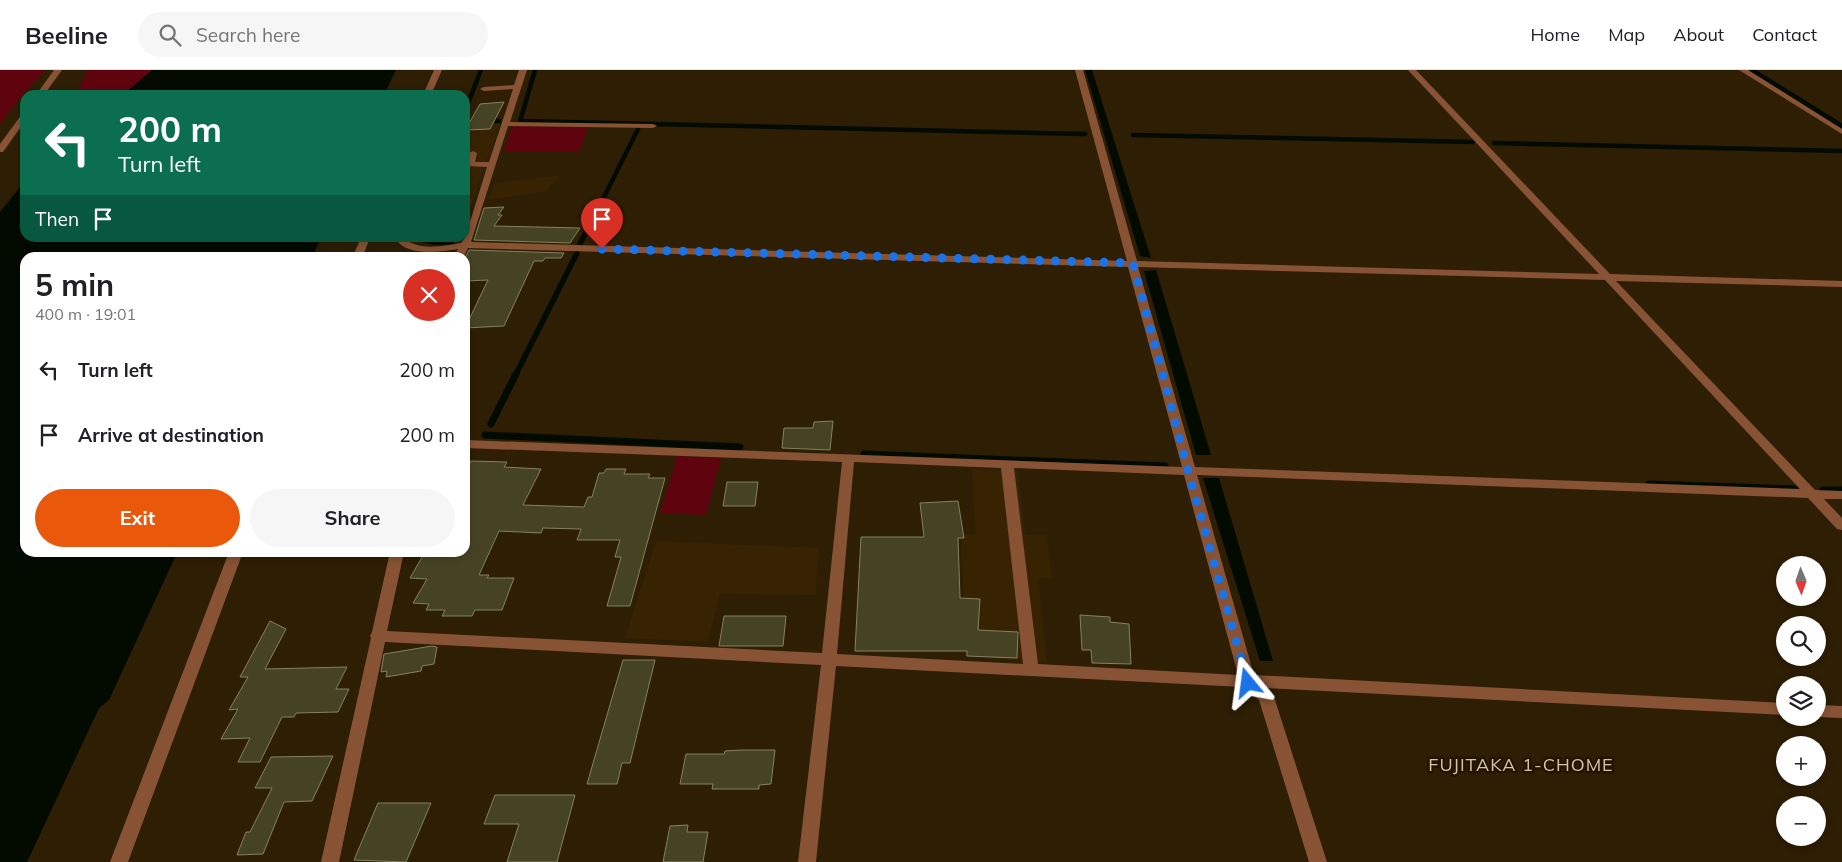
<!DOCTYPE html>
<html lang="en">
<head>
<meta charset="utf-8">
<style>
	:root { --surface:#fff; --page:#f6f6f6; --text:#202124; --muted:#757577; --line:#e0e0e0; --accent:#ea580c }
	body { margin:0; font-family:Mulish,sans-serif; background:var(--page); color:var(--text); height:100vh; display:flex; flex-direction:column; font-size:19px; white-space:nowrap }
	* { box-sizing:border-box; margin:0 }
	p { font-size:16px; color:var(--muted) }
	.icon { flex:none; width:28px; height:28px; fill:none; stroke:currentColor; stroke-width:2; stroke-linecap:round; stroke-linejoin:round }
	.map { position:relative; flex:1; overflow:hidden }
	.side { position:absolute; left:20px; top:182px; width:450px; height:305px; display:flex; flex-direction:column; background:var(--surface); border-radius:15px; box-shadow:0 2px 8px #0003 }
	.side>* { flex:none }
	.top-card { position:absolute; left:20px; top:20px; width:450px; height:152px; border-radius:15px; box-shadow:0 2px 8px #0003; background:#0b6e4f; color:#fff; overflow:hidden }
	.needle { width:32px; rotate:178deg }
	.fabs { position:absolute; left:1776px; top:486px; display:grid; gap:10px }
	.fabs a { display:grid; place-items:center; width:50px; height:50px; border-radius:50%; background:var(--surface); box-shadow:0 2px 8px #0003; font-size:25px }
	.pin { position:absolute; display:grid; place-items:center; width:42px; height:42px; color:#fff; margin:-51px -21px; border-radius:50% 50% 50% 0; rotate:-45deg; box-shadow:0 0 5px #0007 }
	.pin .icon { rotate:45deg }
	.me { position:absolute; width:55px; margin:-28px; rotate:344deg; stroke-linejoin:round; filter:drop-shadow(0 0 4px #0008) }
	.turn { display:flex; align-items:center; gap:18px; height:105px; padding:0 15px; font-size:22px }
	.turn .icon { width:65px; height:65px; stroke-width:2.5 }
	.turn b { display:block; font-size:35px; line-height:42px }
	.then { display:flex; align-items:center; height:48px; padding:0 15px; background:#0003; gap:10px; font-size:19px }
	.round { display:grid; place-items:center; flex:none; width:52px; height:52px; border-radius:26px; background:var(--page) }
	.summary { display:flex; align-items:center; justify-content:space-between; height:85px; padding:0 15px }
	h1 { font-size:30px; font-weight:700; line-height:38px }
	.cta { display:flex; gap:10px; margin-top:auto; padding:10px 15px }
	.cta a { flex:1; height:58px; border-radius:30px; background:var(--accent); color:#fff; font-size:20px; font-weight:700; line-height:58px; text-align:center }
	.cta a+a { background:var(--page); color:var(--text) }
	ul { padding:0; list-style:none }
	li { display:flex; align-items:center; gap:15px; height:65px; padding:0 15px }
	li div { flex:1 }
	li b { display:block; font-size:19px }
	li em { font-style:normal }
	header { display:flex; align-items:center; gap:30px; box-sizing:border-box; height:70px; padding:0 25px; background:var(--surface); border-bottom:1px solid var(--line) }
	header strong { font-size:24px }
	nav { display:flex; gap:28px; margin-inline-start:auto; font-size:18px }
	.search { width:350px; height:45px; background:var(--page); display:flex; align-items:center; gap:12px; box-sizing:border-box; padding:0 18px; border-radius:28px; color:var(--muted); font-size:19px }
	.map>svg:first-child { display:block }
</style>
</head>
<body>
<header>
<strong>Beeline</strong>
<div class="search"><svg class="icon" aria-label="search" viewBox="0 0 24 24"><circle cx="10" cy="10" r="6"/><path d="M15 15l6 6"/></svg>Search here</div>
<nav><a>Home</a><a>Map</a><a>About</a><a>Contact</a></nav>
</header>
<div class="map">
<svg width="1842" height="792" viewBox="0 0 1842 792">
	<rect width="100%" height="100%" fill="#2d1e04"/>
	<path fill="#372302" d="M465,52H500L465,154Z
		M560,105L547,121L488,130L495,113Z
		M972,399L1018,401L1025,465H1047L1052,508H1038L1047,592L966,587L961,465H975Z
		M656,471L819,478L816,525L720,524L708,572L625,568Z"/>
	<path fill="#5f040e" d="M0,0H45L20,28L0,54Z
		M88,0H152L123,25H75Z
		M515,56L588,57L579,82L504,81L511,58Z
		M677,386L721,388L706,445L660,443Z"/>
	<path fill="#030a00" d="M152,0H396L384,25H123Z
		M1085,0H1092L1151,188L1140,186Z
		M25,111V168H321L312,187L25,188V482L177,483L109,630L99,638L27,792H0V142Z
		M1156,200L1211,385H1196L1144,201Z
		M1203,408H1219L1273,591H1260Z"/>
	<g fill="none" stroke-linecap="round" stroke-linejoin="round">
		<path stroke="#030a00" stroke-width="4.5" d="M1752,0L1842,56
			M465,41L481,0
			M521,48L535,0
			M465,50L499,51
			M520,51L1085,64
			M1133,65L1473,72
			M1494,73L1842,81
			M600,135L638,59"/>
		<path stroke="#030a00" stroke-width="5.5" d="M420,168L434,172H451
			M580,174L600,134
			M515,306L577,183"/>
		<path stroke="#030a00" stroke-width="7" d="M491,354L516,304
			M485,365L740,377
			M864,384L1165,396
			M1649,414L1795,419
			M1823,420H1842"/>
	</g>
	<path fill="#464325" stroke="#848162" d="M504,32L490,59L465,60L480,34Z
		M504,137L498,145H502L494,156L580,158L570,173L474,170L484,138Z
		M469,180L564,183L561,188H545L543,191H534L504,256L465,258L488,210L465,211V188Z
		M833,351L830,380L782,378L784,358H813L814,352Z
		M471,391L507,392L504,397L541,399L523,435L584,437L588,427H592L599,403H604L606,399H626L624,404H650L648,408H665L630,536H607L621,487H615L620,470H577L581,459L543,458L541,463L499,461L479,505H489L487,508H514L502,540H475L472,546H442L445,540H426L429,534L413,533L427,509L410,508L425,482H465V401Z
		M727,412H758L755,436H723Z
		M958,431L964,468H958L960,528L980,529L978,560L1018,562L1017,588L967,586V581H855L861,467H924L920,433Z
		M1080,545L1110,547V552L1129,554L1131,594L1092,593L1091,580H1082Z
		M724,546H786L783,576H719Z
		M270,551L286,559L265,599L347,597L336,619H349L338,642L296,643L294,647H282L260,692H238L250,668L221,669L238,639L229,640L248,607H240Z
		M432,576L437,577L434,594L422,596L421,601L386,607L387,601L381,602L384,584Z
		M623,590H655L630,693H622L617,714H587Z
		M741,680H775L771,714L759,715V719H712L713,714H680L686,684H724L725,681Z
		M333,686L312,731L284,732L263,784L237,785L246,762H250L272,718H255L271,687Z
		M495,725H575L557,792H507L519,754H484Z
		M378,733H431L406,792L354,790Z
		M688,755L687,762H708L703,792H663L670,756Z"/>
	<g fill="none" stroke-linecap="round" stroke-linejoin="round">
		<path fill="#885334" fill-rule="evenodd" d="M54,0H62L44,25H36Z
			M434,0H442L431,25H423Z
			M519,0H527L510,52L653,54L657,56L653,58L508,56L471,172L1127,191L1075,0H1083L1137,191L1599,204L1408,0H1416L1610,204L1842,211V217L1616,211L1815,420L1842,421V429H1824L1842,448V460L1837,459L1808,428L1197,405L1254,605L1785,633V645L1266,618L1274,627L1327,792H1309L1259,630L1242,617L836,596L816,792H798L821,595L385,572L339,792H321L371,568L370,566L372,562L390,482H404L387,561L822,583L842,392L465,378V370L1182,397L1128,197L468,178L463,188H453L458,179C439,182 406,187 395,168C404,168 408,172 417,175C431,179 448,175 461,173L465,168L487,97L467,96L469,83L473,81L477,83L475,92H489L513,19L484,21L480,19L484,17L514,15ZM1138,197L1605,210L1800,419L1195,397ZM854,392L1001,398L1023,594L837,584ZM1014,398L1184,405L1238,605L1038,594Z
			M1739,0H1748L1842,59V64Z
			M22,44H25V51L3,82H0V74Z
			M361,168H370L362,188H352Z
			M229,482H243L128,792H110Z
			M1818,635L1842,636V648L1818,647Z"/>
	</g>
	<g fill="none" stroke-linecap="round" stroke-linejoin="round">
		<path stroke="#1a73e8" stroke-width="9" stroke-dasharray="0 16.2" d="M602,179L1133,193L1188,401L1248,613"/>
	</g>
	<g text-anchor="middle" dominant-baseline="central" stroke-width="5" stroke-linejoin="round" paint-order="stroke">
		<g font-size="18" letter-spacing="1" fill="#d6c2a4" stroke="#231400">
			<text x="1521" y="694">FUJITAKA 1-CHOME</text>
		</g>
	</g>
</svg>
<div class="fabs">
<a><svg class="needle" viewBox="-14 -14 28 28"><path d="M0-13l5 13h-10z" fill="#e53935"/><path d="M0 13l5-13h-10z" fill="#757577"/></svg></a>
<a><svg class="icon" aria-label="search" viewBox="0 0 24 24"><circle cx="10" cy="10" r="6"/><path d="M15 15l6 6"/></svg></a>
<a><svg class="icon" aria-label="layers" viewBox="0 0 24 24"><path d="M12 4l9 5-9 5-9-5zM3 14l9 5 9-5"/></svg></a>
<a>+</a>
<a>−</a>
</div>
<div class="pin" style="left:602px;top:179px;background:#d93025"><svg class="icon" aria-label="arrive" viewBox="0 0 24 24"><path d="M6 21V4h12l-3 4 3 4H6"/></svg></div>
<svg class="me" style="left:1248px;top:613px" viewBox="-20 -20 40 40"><path d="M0-17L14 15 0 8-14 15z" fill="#1a73e8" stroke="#fff" stroke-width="4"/></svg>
<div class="top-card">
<div class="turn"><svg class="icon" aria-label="left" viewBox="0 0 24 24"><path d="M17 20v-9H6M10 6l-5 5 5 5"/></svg><div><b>200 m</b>Turn left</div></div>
<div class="then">Then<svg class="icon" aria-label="arrive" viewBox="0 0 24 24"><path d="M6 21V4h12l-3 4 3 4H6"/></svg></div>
</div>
<section class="side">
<div class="summary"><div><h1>5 min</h1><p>400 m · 19:01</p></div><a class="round" style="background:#d93025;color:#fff"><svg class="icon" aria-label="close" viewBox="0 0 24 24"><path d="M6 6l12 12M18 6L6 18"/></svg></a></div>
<ul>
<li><svg class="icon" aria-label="left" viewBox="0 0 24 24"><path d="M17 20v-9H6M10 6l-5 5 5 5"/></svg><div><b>Turn left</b></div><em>200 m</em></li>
<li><svg class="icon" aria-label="arrive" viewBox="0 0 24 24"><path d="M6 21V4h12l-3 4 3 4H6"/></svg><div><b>Arrive at destination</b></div><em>200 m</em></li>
</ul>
<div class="cta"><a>Exit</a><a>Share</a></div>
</section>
</div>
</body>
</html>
